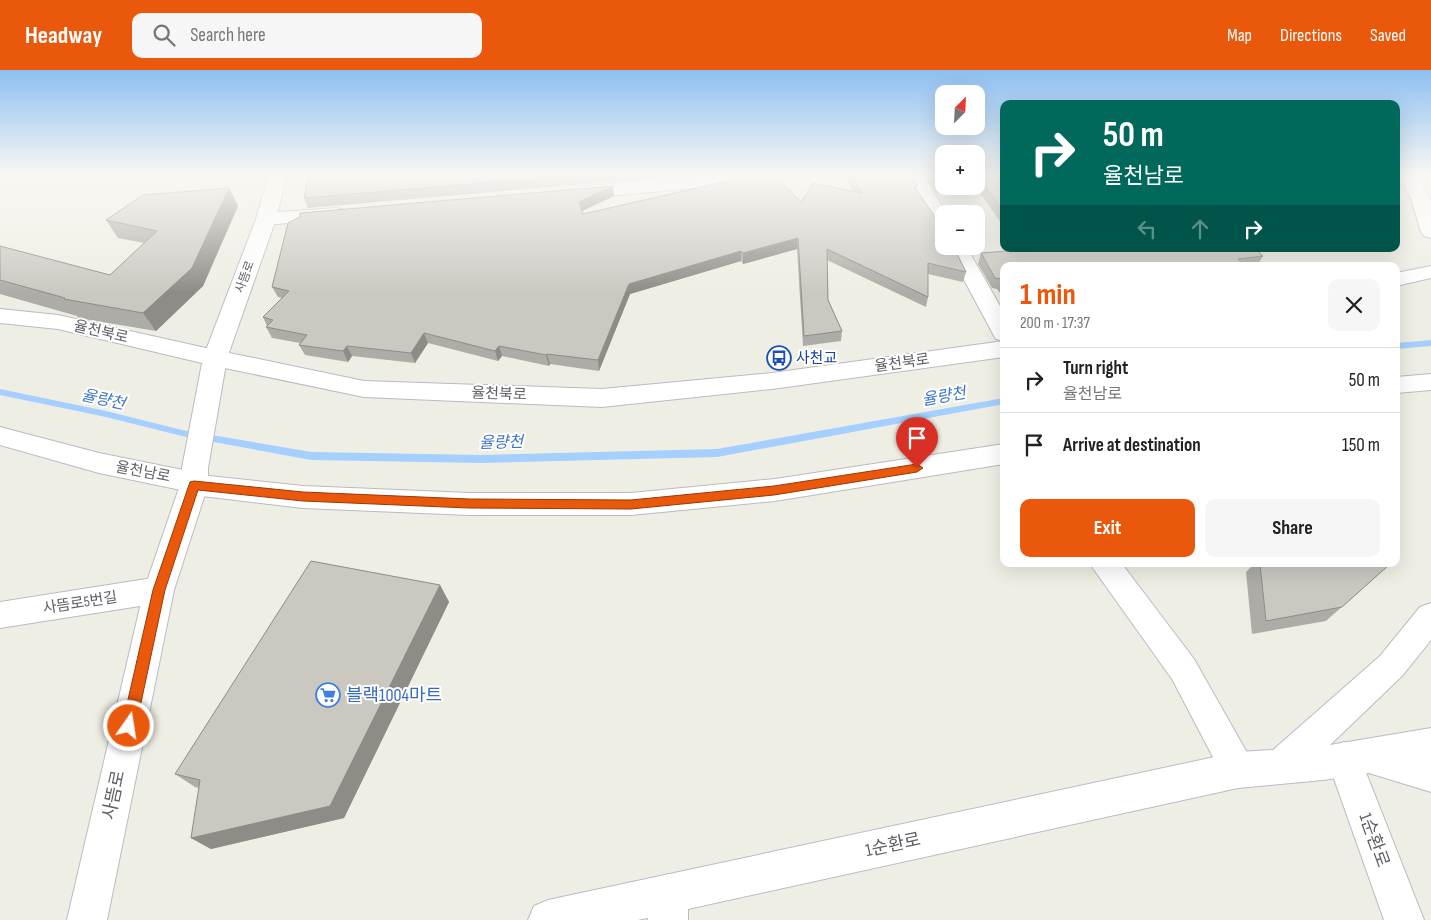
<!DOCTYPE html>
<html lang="en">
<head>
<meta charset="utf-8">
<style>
	:root { --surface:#fff; --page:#f6f6f6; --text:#222; --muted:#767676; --line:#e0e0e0; --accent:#ea580c }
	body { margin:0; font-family:"Sofia Sans Condensed","Noto Sans KR",sans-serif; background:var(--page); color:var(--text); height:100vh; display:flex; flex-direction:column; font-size:19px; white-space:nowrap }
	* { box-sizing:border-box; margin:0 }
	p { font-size:16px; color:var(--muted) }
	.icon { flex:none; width:28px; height:28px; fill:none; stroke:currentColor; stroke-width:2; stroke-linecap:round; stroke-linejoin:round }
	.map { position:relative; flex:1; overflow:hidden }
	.details { position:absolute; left:1000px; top:192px; width:400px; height:305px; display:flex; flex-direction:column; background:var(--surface); border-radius:10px; box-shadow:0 5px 20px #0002 }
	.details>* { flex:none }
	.banner { position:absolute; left:1000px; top:30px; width:400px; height:152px; border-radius:10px; box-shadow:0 5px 20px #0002; background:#00695c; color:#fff; overflow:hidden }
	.needle { width:32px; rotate:24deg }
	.tools { position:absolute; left:935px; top:15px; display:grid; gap:10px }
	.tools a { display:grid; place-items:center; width:50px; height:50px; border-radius:10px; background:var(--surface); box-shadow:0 5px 20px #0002; font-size:25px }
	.pin { position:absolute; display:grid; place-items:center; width:42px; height:42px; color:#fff; margin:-51px -21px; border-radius:50% 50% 50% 0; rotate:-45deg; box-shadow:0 0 5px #0007 }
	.pin .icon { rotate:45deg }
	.me { position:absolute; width:55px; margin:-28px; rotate:13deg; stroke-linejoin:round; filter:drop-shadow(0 0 4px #0008) }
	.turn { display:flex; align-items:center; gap:18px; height:105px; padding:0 20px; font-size:22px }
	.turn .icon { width:65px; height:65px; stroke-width:2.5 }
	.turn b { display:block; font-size:35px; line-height:42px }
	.lanes { display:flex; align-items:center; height:48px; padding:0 20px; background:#0003; justify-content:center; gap:25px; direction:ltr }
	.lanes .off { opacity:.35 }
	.round { display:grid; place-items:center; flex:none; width:52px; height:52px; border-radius:10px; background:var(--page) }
	.summary { display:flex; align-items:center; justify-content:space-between; height:85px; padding:0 20px }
	h1 { font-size:30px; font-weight:700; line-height:38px; color:var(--accent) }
	.button { display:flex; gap:10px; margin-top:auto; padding:10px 20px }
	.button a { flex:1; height:58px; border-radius:10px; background:var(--accent); color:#fff; font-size:20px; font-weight:700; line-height:58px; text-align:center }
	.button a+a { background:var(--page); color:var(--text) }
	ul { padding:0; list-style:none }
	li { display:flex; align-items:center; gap:15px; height:65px; padding:0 20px; border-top:1px solid var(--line) }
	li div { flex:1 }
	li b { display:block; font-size:19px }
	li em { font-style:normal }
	header { display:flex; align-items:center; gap:30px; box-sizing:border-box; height:70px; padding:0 25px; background:var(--accent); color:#fff }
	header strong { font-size:24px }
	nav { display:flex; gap:28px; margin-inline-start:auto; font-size:18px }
	.search { width:350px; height:45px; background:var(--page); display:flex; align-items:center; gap:12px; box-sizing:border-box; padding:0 18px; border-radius:10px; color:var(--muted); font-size:19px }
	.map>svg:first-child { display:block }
</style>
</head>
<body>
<header>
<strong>Headway</strong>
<div class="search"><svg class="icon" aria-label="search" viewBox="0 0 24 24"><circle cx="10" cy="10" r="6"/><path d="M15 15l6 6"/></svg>Search here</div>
<nav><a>Map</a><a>Directions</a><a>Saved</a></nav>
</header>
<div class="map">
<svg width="1431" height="850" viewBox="0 0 1431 850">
	<rect width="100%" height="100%" fill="#efeee4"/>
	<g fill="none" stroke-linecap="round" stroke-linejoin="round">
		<path fill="#a4cfff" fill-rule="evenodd" d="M1431,270V276L1396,279V273Z
			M0,319L106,341L182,360L311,382L482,385L717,379L1004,328V334L717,387L482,393L311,390L182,366L106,347L0,325Z"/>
		<g stroke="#b9bbc1" stroke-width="2">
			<path id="street" d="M721,104H786L784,108L777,110L577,129L570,127L568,123L570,119L577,117Z
				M905,104H923L947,144H944V161L937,159L934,155Z
				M337,138L344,140L347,144L344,148L266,155L259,153L256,149L259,145L266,143Z
				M946,176H966L1004,243V287L772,319L602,337L364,327L215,296L58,259L0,253V239L58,245L215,280L364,311L602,319L772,303L1004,271L996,269L993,264Z
				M1431,196V208L1396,216V203Z
				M1431,304V320L1396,323V307Z
				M0,357L99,383L188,401L200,405L303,416L469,423H631L775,409L1004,374V394L775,431L631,445H469L303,438L194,425L181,420L99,403L0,375Z
				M1090,494H1122L1194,589L1250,688L1256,700L1250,712L1238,718L1226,712L1172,609Z
				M159,507L170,511L174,520L170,529L159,533L0,558V532Z
				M1344,672L1356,677L1424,850H1384L1327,689L1332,677Z
				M669,804L683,809L688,823V850H648L650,823L655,809Z"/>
		</g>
		<g stroke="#b9bcc3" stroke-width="2">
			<path id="secondary" d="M269,104H287L276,149L227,288L208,398V415L174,520L107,850H67L144,520L180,415L182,398L203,288L256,149Z
				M1399,104H1417L1431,130V168L1424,166L1421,162L1411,129Z
				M1431,533V570L1402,606L1330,675L1431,658V722L1369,703L1323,710L1238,718L638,850H528L534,836L548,830L1238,682L1273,680L1380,586L1420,537Z"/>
		</g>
		<use href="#street" fill="#fff" fill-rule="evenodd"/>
		<use href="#secondary" fill="#fff" fill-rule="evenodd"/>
	</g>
	<path fill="#aeaca6" d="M308,104H662L652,108L308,138L304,128L309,106Z
		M844,104H910L917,116L916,120L966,202L963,212L928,204V227L926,237L827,190L828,230L842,261L841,271L803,276L797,179L743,194L741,191L630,224L599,301L550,294L549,296L502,286L498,291L428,273L415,293L352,286L348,292L305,285L299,275L300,273L272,268L266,257L267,256L263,247L282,228L278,227L272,217L613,116L614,126L582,141L583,144L801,132L853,122Z
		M925,104H944V116H976V104H1004V157L978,120L937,124Z
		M229,118L238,136L203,216L156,261L78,248L77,246L0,224V176L110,205L144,173L118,168L106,150Z
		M1009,179H1255L1263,186L1257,196H1004V228L997,219L992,218L978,194L981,183L1010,181Z
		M1319,179H1345L1342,182Z
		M1254,494H1390L1326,551L1252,564L1246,502Z
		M440,515L449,532L344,748L211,779L191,768L199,718L195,717L175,704Z"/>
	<path fill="#8d8c87" d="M652,104H662L652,108Z
		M613,116L614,126L580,142L579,132Z
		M229,118L238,136L203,216L156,261L143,243Z
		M798,168L797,179L743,194V183Z
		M741,181V191L630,224L599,301L598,290L629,214Z
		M424,263L428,273L415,293L411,283Z
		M347,276L352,286L348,292L343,281Z
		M499,276L502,286L498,291L495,281Z
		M547,284L550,294L549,296L546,285Z
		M440,515L449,532L344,748L211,779L191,768Z"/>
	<path fill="#cac8c1" stroke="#8d8c87" d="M309,104H592L304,128Z
		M758,104H774L801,132L813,113L861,123L851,104H910L917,116H914L944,160V176H953L966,202L928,193V227L827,179L828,230L842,261L804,266L798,168L743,183L741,181L629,214L598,290L547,284L546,285L499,276L495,281L424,263L411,283L347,276L343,281L299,275L307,265L266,257L273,250L263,247L289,221L272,217L288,153L300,147V143L613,116L579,132L583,144Z
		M933,104H944V113L939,114Z
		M976,104H1004V142L981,110H976Z
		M229,118L192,198L143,243L64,229L65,228L0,210V176L110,205L157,161L106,150L143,125Z
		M1019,179H1255L1263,186L1238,189L1244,194L1223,196H1004V213L1001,209L995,208L981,183L1020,180Z
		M311,491L440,515L330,736L191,768L200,710L175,704Z
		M1260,494H1390L1342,537L1266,551Z"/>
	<linearGradient id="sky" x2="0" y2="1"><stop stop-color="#8dbff1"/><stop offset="0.47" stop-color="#f8f7f3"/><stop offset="1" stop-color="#f8f7f3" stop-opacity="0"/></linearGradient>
	<rect width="1431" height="223" fill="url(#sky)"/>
	<path fill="#ea580c" stroke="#983908" d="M917,394L923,398L917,402L774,425L631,439L469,438L303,431L198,420L165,520L136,656L134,661L129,663L124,661L122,656L153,520L190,412L194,411L303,422L469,429L631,430L774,416Z"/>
	<defs>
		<g id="bus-ring" transform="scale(1.25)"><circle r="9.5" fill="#fff" stroke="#1a4fb4" stroke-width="1.5"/><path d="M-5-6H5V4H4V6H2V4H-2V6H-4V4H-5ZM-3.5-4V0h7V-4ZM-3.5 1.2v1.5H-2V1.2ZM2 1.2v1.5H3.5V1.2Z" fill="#1a4fb4"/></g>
		<g id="supermarket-ring" transform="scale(1.25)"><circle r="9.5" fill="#fff" stroke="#3f7fe0" stroke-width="1.5"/><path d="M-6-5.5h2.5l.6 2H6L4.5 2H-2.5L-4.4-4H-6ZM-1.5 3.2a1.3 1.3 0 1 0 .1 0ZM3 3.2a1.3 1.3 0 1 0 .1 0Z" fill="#3f7fe0"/></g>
	</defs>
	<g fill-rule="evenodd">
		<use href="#bus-ring" x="779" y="288"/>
		<use href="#supermarket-ring" x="328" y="625"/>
	</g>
	<g text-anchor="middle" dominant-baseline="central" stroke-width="4" stroke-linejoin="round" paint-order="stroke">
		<g font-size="12" fill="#5c5f65" stroke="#fff">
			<text transform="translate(245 207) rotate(-70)">사뜸로</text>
		</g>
		<g font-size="15" fill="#5c5f65" stroke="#fff">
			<text transform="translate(101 262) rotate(13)">율천북로</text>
			<text transform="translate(902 293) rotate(-8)">율천북로</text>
			<text transform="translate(499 324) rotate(2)">율천북로</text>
			<text transform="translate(143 402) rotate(11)">율천남로</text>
			<text transform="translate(80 533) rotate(-9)">사뜸로5번길</text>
		</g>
		<g font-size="15" fill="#164399" stroke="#fff" text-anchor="start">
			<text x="796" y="288">사천교</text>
		</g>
		<g font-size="16" font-style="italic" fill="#3e76cb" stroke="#fff">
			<text transform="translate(944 327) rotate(-10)">율량천</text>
			<text transform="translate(103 330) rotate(13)">율량천</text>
			<text transform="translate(501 373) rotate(-1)">율량천</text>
		</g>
		<g font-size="18" fill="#366cbe" stroke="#fff" text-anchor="start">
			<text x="346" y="625">블랙1004마트</text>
		</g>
		<g font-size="18" fill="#5c5f65" stroke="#fff">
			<text transform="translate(114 725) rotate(-78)">사뜸로</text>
			<text transform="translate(1374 770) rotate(70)">1순환로</text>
			<text transform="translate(893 775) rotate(-12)">1순환로</text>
		</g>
	</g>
</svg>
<div class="tools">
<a><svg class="needle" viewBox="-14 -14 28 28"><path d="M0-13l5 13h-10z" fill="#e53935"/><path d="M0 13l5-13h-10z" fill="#767676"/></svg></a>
<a>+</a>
<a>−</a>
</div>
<div class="pin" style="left:917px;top:398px;background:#d93025"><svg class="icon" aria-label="arrive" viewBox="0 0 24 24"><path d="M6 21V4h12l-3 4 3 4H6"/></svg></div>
<svg class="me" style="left:129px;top:656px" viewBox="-20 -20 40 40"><circle r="17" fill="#ea580c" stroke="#fff" stroke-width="3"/><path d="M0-11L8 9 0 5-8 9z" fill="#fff"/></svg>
<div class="banner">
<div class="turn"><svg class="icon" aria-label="right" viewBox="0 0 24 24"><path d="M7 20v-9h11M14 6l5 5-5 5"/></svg><div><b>50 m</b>율천남로</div></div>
<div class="lanes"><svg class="icon off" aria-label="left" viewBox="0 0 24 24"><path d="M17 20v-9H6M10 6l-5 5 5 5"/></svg><svg class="icon off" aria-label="ahead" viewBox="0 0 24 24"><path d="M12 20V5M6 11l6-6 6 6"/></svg><svg class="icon" aria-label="right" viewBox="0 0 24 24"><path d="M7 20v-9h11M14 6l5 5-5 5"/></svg></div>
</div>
<section class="details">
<div class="summary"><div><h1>1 min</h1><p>200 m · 17:37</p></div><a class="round"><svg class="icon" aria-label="close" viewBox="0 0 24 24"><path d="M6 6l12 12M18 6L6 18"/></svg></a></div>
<ul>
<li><svg class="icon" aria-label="right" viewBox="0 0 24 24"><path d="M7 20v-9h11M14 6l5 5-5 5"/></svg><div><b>Turn right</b><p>율천남로</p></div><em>50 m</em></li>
<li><svg class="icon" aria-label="arrive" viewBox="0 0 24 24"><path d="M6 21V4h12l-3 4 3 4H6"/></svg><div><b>Arrive at destination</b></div><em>150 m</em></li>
</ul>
<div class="button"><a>Exit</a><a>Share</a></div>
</section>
</div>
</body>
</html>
